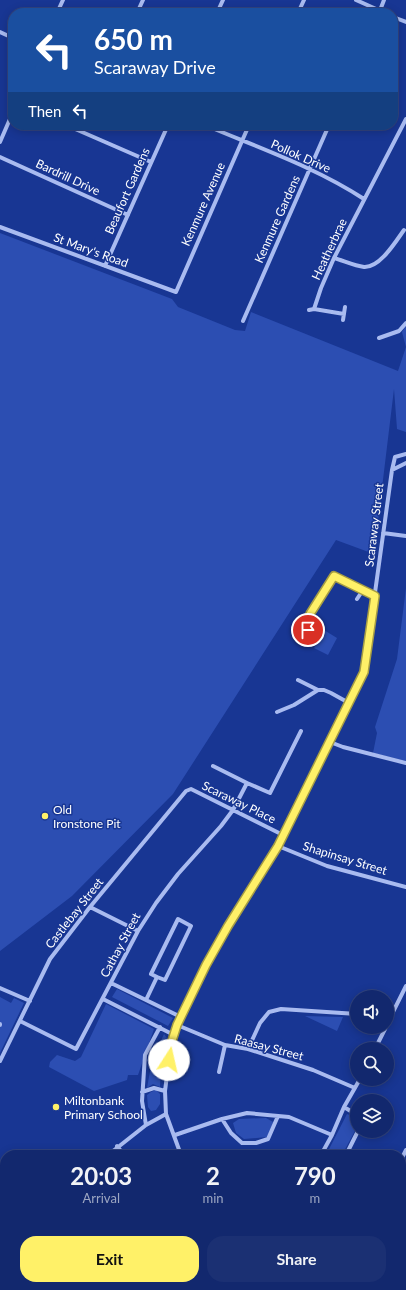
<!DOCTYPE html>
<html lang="en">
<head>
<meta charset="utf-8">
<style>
	:root { --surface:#12286e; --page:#1b3073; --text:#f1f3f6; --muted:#9ca6c2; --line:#314481; --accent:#fff168 }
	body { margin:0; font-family:Lato,sans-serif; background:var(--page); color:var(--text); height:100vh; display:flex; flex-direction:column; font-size:15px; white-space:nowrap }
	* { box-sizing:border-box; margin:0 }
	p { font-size:13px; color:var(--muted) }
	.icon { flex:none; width:22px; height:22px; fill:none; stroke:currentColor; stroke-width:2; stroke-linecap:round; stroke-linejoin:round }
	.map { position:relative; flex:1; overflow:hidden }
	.sheet { position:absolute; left:0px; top:1150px; width:406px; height:140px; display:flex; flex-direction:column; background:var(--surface); border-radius:16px 16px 0 0; box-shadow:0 2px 10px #0003,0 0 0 1px var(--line) }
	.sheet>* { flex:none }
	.banner { position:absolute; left:8px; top:8px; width:390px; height:122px; border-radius:16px; box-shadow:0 2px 10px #0003,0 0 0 1px var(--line); background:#1a4fa0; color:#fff; overflow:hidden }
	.buttons { position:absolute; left:350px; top:990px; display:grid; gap:8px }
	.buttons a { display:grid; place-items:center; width:44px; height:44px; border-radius:50%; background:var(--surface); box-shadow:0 2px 10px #0003,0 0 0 1px var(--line); font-size:20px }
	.pin { position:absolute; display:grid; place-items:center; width:34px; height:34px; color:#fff; margin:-17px; border:2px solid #fff; border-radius:50%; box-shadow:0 1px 4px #0007 }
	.me { position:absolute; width:44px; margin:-22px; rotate:10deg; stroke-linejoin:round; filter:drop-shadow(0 0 3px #0008) }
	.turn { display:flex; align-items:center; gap:14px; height:84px; padding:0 20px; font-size:18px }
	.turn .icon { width:52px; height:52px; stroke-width:2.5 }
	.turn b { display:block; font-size:28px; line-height:34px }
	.then { display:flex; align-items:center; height:38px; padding:0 20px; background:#0003; gap:8px; font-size:15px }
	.eta { display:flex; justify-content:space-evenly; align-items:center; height:68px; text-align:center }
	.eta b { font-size:24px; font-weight:700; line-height:28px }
	.primary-button { display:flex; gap:8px; margin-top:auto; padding:8px 20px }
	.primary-button a { flex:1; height:46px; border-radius:16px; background:var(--accent); color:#111; font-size:16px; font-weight:700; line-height:46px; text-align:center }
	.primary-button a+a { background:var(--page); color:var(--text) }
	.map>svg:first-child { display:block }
</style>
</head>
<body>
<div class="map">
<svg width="406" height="1290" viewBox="0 0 406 1290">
	<rect width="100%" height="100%" fill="#183693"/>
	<path fill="#2c4eb2" d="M0,233L172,299L178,307L235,330L245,331L251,312L398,371L406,347L402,332L406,326V432L397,429L394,389L374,554L336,540L173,794L72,896L0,951Z
		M406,588V761L373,753L377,733L375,727L397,659Z
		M324,630L337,638L328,655L314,648Z
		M117,989L173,1018L168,1026L112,997Z
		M0,997L11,1003L14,998L24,1003L0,1053Z
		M106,1004L154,1029L138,1075H128L127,1080L94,1091L49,1067L50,1062L57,1055L75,1061L81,1057Z
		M305,1016L343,1017L337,1031Z
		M164,1034L167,1038L161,1062L160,1087L153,1084L147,1088L152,1060Z
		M156,1090L160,1094V1104L156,1110L151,1111L148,1107L147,1095L151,1092Z
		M347,1114L357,1118V1127L342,1155H326Z
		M266,1118L273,1122L272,1128L267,1137L244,1139L236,1133L233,1123L239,1119Z
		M89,1285H161L173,1290H86Z"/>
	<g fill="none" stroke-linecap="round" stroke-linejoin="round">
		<path stroke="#a9bbf0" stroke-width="4" d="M356,0L385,13
			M57,13L63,0
			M137,13L143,0
			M217,13L223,0
			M298,13L304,0
			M379,13L384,0
			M393,17L406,22
			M0,32L13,38
			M66,125L151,162
			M205,125C259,148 315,167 364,199
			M0,142L13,112
			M0,157L128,215
			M0,227L176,292L249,125
			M334,258C344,261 355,266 364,267C380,268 396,241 404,230
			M105,266L168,125
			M314,309L321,288L334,258L406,119
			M309,310L314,309L344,314
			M343,320L345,307
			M243,321L329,125
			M379,338L399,331L406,323
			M392,470L406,463
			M383,533L406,536
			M357,599L363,590
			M308,630L310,614L334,576L375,596
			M298,680L318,690
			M277,712L294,705L318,690H324L331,693L349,703
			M330,742L343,747L406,763
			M213,766L247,783
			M278,846L327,866L406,887
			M90,907L138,931
			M111,983L181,1017
			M0,988L30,1001
			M103,999L174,1035
			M146,1000L157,977L151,974L178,919L191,926L165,980L157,977
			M20,1021L76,1049L138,931L156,903L178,874L221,826L233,810L247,783L270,793L301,731
			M0,1024V1025
			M387,1024L406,986
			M177,1025L225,1045L248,1049L313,1070L355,1088
			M248,1049L260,1023L269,1012L281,1009L357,1014
			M375,1049L386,1027
			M0,1061L50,959L90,907L186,791L191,789L283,835
			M219,1072L225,1045
			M142,1092L154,1088L165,1091
			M344,1107L357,1115
			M222,1119L231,1133L242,1143H256L268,1139L278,1116
			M146,1125L142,1101L145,1055L160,1027
			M175,1135L222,1119L247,1113L289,1117L332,1135
			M117,1146L124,1155
			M108,1155L146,1125L166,1114
			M181,1155L166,1114L165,1091L171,1044L177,1025L206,965L228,926L278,846L364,672L392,470L395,457L406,454
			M321,1155L332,1135L344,1107L360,1079
			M346,1155L358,1131
			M401,1160L406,1150
			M0,1197L5,1200
			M0,1217L5,1203
			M0,1261L5,1264
			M173,1285L186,1290
			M30,1290L31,1285
			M264,1290L266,1285
			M316,1290L318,1285"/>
	</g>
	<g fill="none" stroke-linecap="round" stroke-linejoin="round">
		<g stroke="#a69d44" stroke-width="10">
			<path id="route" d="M169,1060L171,1044L177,1025L206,965L228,926L278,846L364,672L375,596L334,576L310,614L308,630"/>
		</g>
		<use href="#route" stroke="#fff168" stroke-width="7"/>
	</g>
	<g fill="#fff168" stroke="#183693" stroke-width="1.5">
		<circle cx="45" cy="816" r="4"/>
		<circle cx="56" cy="1107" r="4"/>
	</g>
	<g text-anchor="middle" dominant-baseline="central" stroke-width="3" stroke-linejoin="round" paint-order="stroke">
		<g font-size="12" fill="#fff" stroke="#183693">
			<text transform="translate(301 156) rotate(24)">Pollok Drive</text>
			<text transform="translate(68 177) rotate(25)">Bardrill Drive</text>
			<text transform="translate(127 191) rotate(-66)">Beaufort Gardens</text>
			<text transform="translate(203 204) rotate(-66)">Kenmure Avenue</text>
			<text transform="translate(277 219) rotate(-66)">Kenmure Gardens</text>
			<text transform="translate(329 249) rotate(-65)">Heatherbrae</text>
			<text transform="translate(91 250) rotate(20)">St Mary's Road</text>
			<text transform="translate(374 525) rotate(-83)">Scaraway Street</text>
			<text transform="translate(239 802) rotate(26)">Scaraway Place</text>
			<text transform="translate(345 858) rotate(17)">Shapinsay Street</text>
			<text transform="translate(74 913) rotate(-52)">Castlebay Street</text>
			<text transform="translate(120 945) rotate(-62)">Cathay Street</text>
			<text transform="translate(269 1047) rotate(15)">Raasay Street</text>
		</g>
		<g font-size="12" fill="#fff" stroke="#183693" text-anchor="start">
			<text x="53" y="809">Old<tspan x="53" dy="14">Ironstone Pit</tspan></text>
			<text x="64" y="1100">Miltonbank<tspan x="64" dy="14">Primary School</tspan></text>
		</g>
	</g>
</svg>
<div class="buttons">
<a><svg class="icon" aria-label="sound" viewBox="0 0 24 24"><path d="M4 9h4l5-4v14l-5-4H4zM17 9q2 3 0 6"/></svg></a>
<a><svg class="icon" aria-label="search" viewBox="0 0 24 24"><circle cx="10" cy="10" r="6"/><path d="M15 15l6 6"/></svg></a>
<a><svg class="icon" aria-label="layers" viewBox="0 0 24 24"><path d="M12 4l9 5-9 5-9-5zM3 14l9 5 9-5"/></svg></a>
</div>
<div class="pin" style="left:308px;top:630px;background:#d93025"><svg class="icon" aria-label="arrive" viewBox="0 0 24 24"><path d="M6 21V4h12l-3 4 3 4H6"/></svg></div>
<svg class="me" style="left:169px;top:1060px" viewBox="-20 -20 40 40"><circle r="19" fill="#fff"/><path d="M0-13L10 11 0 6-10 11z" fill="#fff168"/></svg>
<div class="banner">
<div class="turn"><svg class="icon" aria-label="left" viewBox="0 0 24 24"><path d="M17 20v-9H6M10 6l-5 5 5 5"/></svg><div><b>650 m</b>Scaraway Drive</div></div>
<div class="then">Then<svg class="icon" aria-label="left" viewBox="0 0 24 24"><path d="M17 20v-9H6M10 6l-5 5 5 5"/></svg></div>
</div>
<section class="sheet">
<div class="eta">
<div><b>20:03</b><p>Arrival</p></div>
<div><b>2</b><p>min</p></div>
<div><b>790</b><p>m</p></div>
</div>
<div class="primary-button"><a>Exit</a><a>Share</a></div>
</section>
</div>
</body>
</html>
